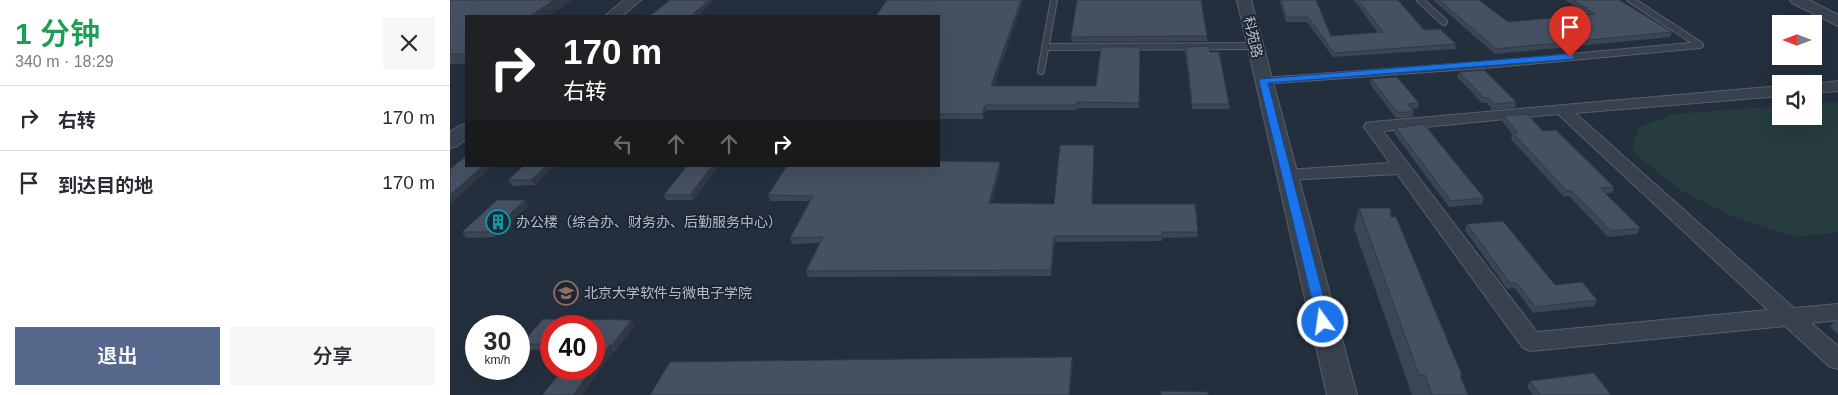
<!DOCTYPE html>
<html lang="zh">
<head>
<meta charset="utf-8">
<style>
	:root { --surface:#fff; --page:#f7f7f7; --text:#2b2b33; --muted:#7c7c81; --line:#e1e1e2; --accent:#56698c }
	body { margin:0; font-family:Arial,"Noto Sans SC",sans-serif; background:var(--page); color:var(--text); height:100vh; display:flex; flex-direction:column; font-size:19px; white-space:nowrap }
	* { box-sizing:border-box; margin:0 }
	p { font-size:16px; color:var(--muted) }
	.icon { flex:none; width:28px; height:28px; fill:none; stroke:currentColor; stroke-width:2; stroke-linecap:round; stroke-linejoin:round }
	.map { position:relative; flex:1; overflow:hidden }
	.panel { display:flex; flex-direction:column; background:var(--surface); width:450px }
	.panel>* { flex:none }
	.guide { position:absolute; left:15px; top:15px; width:475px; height:152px; border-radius:0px; box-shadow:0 5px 20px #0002; background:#202124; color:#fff; overflow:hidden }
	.needle { width:32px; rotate:270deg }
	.tools { position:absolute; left:1322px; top:15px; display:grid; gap:10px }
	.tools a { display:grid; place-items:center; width:50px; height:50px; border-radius:0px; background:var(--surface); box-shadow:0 5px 20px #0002; font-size:25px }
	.speed { position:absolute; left:15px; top:315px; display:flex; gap:10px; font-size:25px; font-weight:700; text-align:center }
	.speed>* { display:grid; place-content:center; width:65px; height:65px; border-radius:50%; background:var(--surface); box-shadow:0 5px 20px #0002; line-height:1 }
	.speed small { font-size:12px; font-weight:400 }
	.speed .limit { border:8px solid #d22; background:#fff; color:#111 }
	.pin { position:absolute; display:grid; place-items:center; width:42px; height:42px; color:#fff; margin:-51px -21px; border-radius:50% 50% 50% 0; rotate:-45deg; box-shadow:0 0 5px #0007 }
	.pin .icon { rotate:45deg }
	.me { position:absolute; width:55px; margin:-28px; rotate:346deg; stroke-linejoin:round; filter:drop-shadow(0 0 4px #0008) }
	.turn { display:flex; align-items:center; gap:18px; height:105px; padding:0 15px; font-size:22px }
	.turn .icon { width:65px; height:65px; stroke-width:2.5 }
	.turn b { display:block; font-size:35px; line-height:42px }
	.lanes { display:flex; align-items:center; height:48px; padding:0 15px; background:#0003; justify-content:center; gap:25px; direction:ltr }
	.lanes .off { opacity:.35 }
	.round { display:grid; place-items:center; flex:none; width:52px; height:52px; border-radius:0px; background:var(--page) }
	.overview { display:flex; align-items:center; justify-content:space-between; height:85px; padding:0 15px }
	h1 { font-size:30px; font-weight:600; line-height:38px; color:#1e9e55 }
	.primary-button { display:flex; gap:10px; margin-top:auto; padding:10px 15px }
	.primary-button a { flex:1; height:58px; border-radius:0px; background:var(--accent); color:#fff; font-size:20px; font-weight:600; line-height:58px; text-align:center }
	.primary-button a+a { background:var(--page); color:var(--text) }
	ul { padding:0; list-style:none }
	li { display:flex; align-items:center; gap:15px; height:65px; padding:0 15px; border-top:1px solid var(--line) }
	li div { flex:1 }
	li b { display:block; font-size:19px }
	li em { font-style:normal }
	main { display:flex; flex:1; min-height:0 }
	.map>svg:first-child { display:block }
</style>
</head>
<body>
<main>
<section class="panel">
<div class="overview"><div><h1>1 分钟</h1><p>340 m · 18:29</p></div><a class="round"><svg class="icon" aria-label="close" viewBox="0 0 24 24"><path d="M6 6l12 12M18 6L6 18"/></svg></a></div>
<ul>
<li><svg class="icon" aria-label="right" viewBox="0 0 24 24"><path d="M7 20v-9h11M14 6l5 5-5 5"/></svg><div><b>右转</b></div><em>170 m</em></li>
<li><svg class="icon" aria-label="arrive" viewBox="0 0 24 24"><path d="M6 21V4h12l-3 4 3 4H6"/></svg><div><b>到达目的地</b></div><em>170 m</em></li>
</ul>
<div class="primary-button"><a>退出</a><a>分享</a></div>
</section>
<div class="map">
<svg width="1388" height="395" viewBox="0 0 1388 395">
	<rect width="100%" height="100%" fill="#242f3e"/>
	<path fill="#263c3f" d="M1388,102V232L1344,237L1286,218L1230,190L1182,151L1188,128L1224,114L1331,106V116H1364V104Z"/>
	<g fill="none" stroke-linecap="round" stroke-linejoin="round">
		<g stroke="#565f6c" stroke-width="8">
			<path id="service" d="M970,0L994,22
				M595,47L805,46
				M591,71L604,0
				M813,81L1046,64L1250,45L1181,0"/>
		</g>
		<g stroke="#565f6c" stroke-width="2">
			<path id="minor" d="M1388,81V91L1364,93L1363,84Z
				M1331,86V96L1125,113L1344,308L1388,304V320L1361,323L1388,346V369L1380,367L1335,326L1081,351L1073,348L947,174L837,180L831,179L828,175L831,171L837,170L940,163L914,127L916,123L922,122ZM1108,114L1318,310L1087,332L933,131Z"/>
		</g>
		<g stroke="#565f6c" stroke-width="2">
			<path id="tertiary" d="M174,0H191L172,16H155Z
				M787,0H801L907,395H877Z
				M1340,0H1359L1388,15V26L1342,3Z
				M16,124V139L7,146L0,148V132L9,126Z"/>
		</g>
		<use href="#service" stroke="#38414e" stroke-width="6"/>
		<use href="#minor" fill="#38414e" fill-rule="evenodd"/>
		<use href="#tertiary" fill="#38414e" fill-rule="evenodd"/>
	</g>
	<path fill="#3b4654" d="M0,0L16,16V64H0Z
		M573,0L544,86H646L690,47L689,108H627V110H536L533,119H489V16Z
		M829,0H866L881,36L928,33L904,0H948L974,30L1006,44L1005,49L883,57L857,22H836Z
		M983,0H1029L1058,22L1138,15L1115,0H1169L1222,32L1220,37L1045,54Z
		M757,36V41L622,42L621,37Z
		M736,47L760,52L779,104V109H742L735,51Z
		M1009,72L1066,102L1065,108L1042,110L1037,103H1032L1007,77Z
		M921,79L969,103L968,108L961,109L964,111L962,117L946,118L920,84Z
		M1054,116L1093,131L1164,187L1162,193H1155L1190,228L1187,234L1158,237L1119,196L1114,197L1061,139L1062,134L1052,121Z
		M946,128L1034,198L1032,204L999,207L944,133Z
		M644,145L642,204L748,232L747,237L712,238V241L605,242L601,276L358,277L356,271L370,243L342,244L340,238L360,201H320L318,195L551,167L541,204H604Z
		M73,166H105L85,185L62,186L58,180Z
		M267,168L243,200H216L214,195Z
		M78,206L45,237L16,238L12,232Z
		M909,208L941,217L1012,375L1011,378L1018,395H962L904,228Z
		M1017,224L1105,285L1147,300L1144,306L1083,313L1065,288L1057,289L1015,230Z
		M93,319L181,320L184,326L166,351H164L132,395H92L113,369H144V326H101V350H76L71,344Z
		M1388,320V334L1380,327L1385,321Z
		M1080,381L1161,395H1083L1077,387Z"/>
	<path fill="#303945" d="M104,0H122L99,16H80Z
		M259,0H265L248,16H241Z
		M571,0H573L542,91L541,86Z
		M535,105L536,110L533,119L532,114Z
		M550,162L551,167L540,209L539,203Z
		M33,166H43L0,204V195Z
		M96,166H105L85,185L81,180Z
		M262,166H266L267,168L243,200L240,195Z
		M75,200L78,206L45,237L41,232Z
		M604,236L605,242L601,276V270Z
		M181,320L184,326L166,351L162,345Z
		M160,345L164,351L132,395H123L142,369H144V367Z
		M622,357L623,363L620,395H619Z"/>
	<path fill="#455162" stroke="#303945" d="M0,0H104L80,16H16V54H0Z
		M220,0H259L241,16H200Z
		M437,0H571L541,86H646L651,47H690L689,103L627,102V105H535L532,114H489V16H426Z
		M627,0H751L757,36L621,37Z
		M831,0H866L881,36L933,32L908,0H948L974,30L990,29L1006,44L884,53L858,17H836Z
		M989,0H1029L1058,22L1145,14L1123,0H1169L1222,32L1046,49Z
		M759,46L760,52H769L779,104H742L736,47Z
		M1034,70L1066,102L1044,104L1038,98H1034L1009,72Z
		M947,77L969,103L958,104L964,111L948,113L921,79Z
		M1077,114L1093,131L1106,130L1164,187L1150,188L1190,228L1161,231L1122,191H1117L1063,133H1068L1054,116Z
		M974,124L1034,198L1001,201L946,128Z
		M610,145H644L642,204H745L748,232H712V236H604L601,270L356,271L373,237L340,238L363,196L318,195L337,166H489V161L550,162L539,203L604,204Z
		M16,156V166H33L0,195V169Z
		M73,166H96L81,180H58Z
		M237,166H262L240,195H214Z
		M47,200H75L41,232H12Z
		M909,208H940L941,217H946L1012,375H1010L1018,395H982L975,375H969Z
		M1053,221L1105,285L1132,282L1147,300L1085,307L1067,283H1060L1017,224Z
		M93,319L181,320L162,345H160L144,367V326H101V344H71Z
		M622,357L619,395H200L220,362Z
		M113,369H142L123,395H92Z
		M1144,373L1161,395H1090L1080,381Z
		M711,391L758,392V395H711Z"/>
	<path fill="#1a73e8" stroke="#114b97" d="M1120,54L1124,55V59L818,83L880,322L878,325L873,327L868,325L809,81L810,79Z"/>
	<defs>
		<g id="building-ring" transform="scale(1.25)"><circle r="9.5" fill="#1d2633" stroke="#0f9aa8" stroke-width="1.5"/><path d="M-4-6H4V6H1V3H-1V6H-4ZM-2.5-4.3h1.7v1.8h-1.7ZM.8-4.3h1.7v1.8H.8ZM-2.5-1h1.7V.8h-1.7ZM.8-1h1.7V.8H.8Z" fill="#0f9aa8"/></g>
		<g id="university-ring" transform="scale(1.25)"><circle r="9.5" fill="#1d2633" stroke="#8d6e63" stroke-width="1.5"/><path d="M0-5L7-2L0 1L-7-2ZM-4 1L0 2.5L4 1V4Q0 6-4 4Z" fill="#8d6e63"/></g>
	</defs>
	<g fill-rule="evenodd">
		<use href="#building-ring" x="48" y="222"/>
		<use href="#university-ring" x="116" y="293"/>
	</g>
	<g text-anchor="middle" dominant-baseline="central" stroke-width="4" stroke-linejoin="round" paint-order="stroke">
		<g font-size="14" fill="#b4bcc9" stroke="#1d2633">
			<text transform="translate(803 37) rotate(77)">科苑路</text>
		</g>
		<g font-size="14" fill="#b4bcc9" stroke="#1d2633" text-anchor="start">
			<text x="66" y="222">办公楼（综合办、财务办、后勤服务中心）</text>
			<text x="134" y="293">北京大学软件与微电子学院</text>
		</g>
	</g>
</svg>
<div class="tools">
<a><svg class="needle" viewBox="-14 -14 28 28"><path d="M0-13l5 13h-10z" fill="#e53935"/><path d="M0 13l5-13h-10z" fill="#7c7c81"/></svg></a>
<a><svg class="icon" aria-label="sound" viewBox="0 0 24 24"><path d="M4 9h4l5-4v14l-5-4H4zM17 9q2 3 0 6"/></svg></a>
</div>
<div class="speed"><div>30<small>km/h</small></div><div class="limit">40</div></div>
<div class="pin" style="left:1120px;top:57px;background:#d93025"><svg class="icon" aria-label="arrive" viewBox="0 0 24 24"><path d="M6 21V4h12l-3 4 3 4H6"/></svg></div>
<svg class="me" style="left:873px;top:322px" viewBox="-20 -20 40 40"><circle r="17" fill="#1a73e8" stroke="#fff" stroke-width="3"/><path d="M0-11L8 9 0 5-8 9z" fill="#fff"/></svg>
<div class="guide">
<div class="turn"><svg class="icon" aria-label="right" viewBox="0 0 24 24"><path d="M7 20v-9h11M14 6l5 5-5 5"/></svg><div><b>170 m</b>右转</div></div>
<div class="lanes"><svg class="icon off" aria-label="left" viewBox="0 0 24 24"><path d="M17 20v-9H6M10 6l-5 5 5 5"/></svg><svg class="icon off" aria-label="ahead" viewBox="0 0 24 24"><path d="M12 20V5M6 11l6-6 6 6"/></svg><svg class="icon off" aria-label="ahead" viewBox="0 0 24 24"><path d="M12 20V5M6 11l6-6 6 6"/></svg><svg class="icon" aria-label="right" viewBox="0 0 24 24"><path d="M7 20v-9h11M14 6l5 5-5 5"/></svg></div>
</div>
</div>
</main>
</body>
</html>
